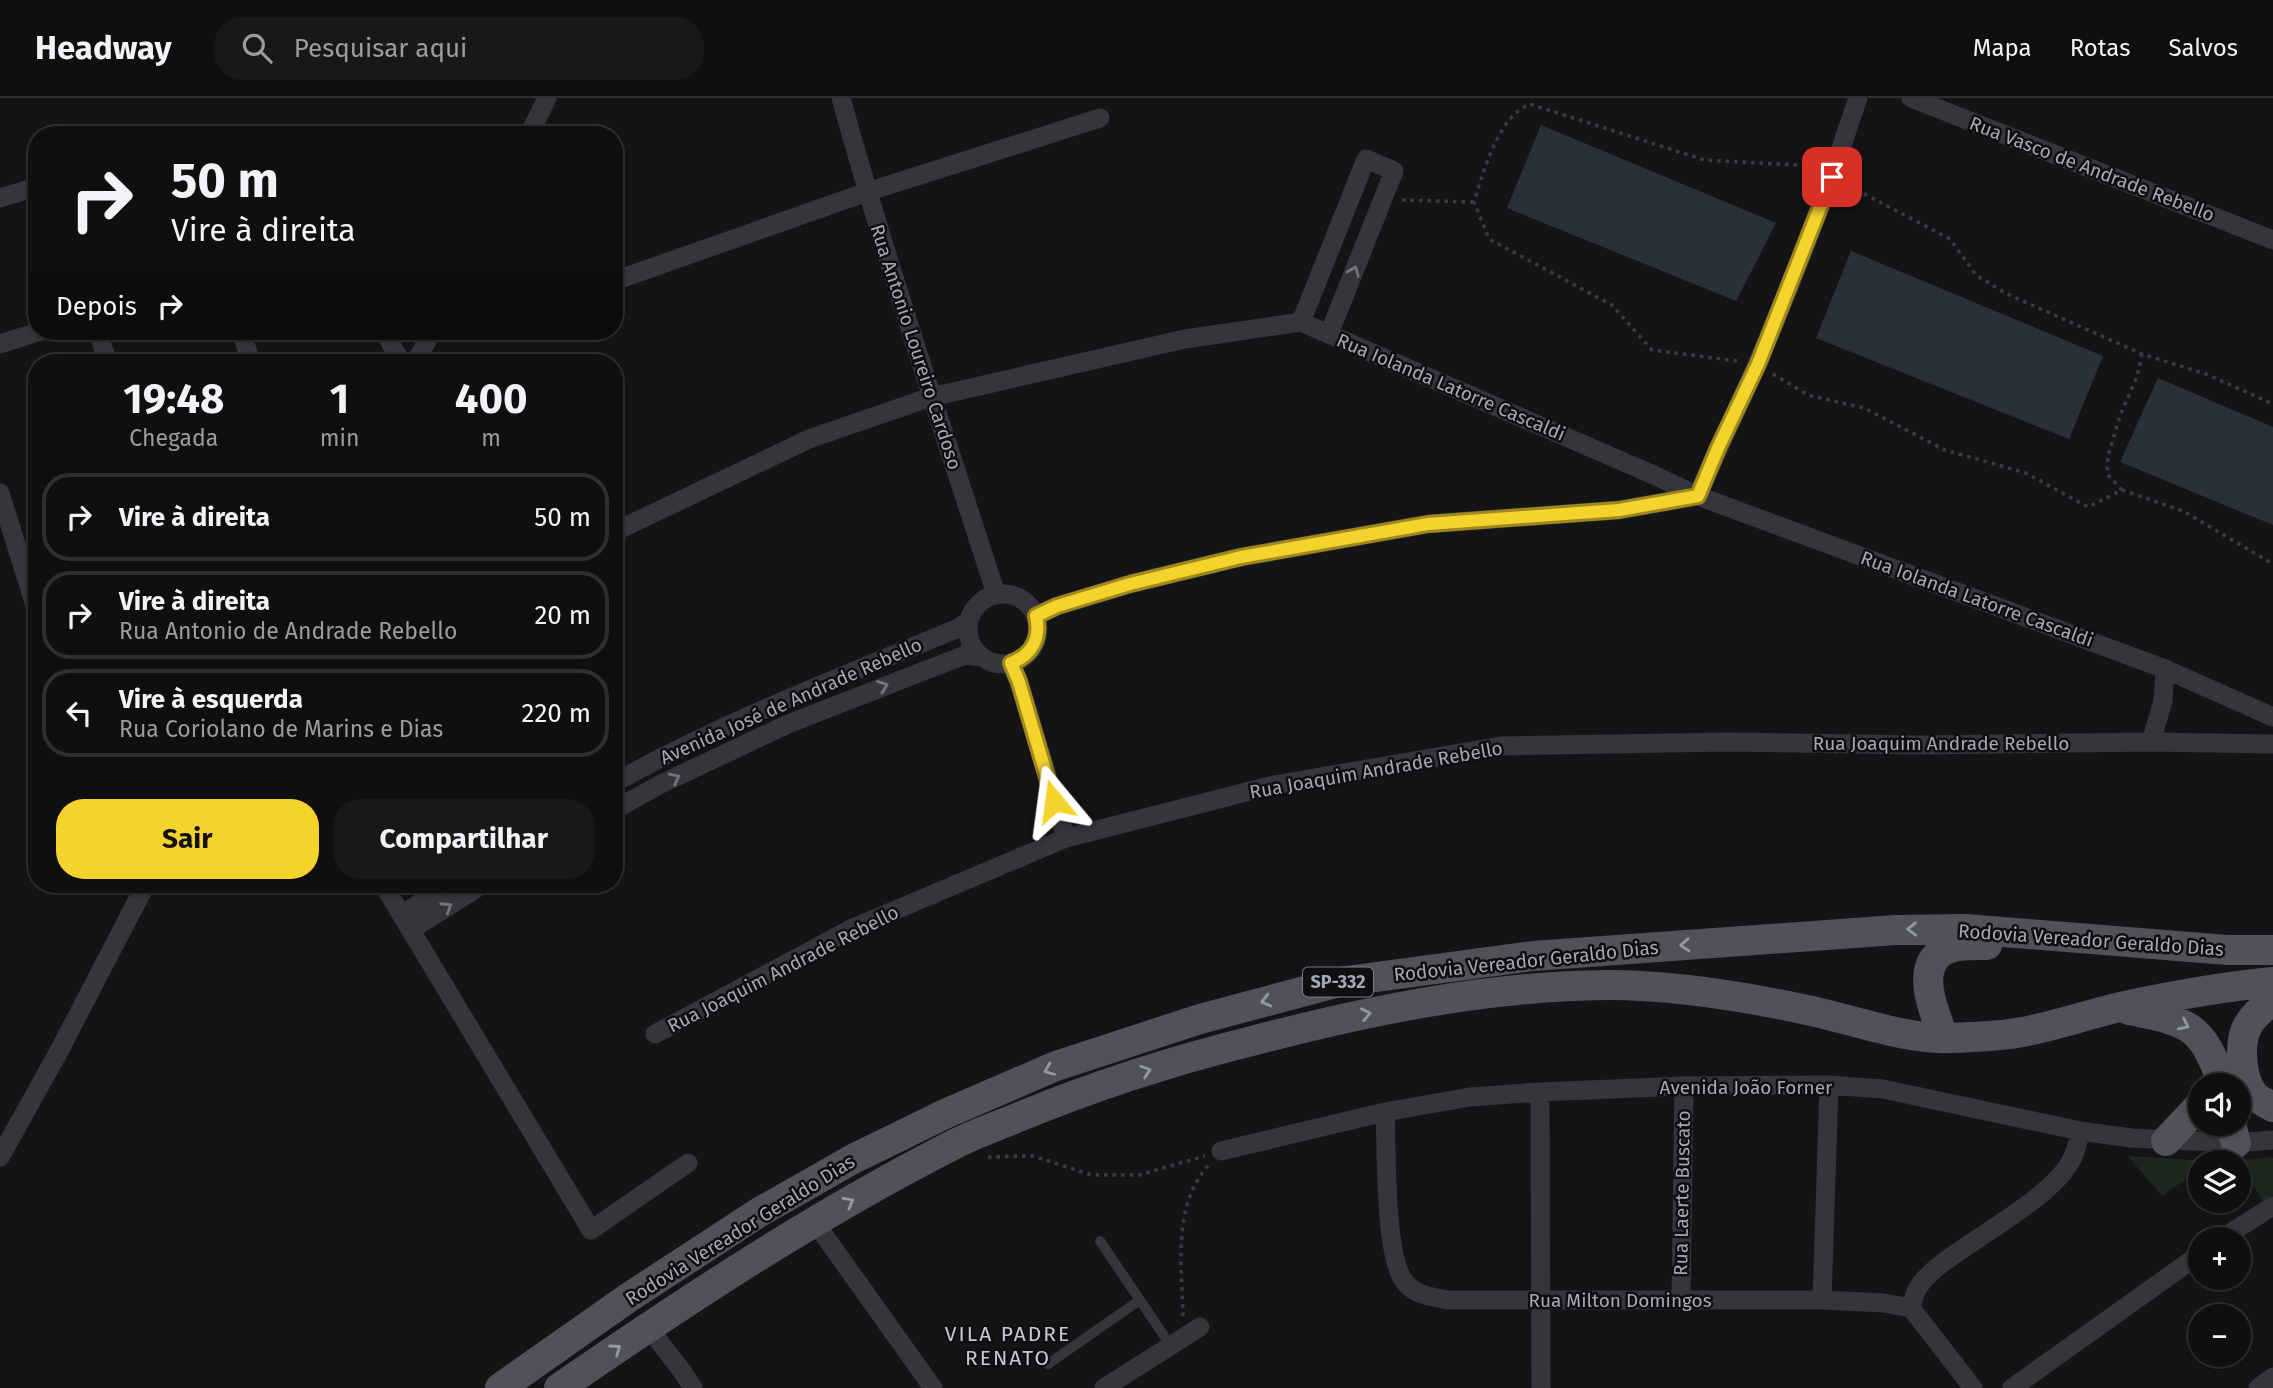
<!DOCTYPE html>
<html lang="pt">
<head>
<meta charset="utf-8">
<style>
	:root { --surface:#0f0f10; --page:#181819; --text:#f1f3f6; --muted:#9b9c9f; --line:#2f2f30; --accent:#f5d32d }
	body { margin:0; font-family:"Fira Sans",sans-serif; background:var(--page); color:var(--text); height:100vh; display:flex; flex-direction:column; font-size:26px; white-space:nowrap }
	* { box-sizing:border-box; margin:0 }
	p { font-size:23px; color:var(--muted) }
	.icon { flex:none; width:38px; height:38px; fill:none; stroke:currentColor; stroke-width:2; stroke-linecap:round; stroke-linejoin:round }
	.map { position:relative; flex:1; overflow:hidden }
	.details { position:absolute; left:28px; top:256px; width:595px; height:539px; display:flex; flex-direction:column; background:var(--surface); border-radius:28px; box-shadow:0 2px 5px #0004,0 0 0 2px var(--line) }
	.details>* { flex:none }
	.top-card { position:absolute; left:28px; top:28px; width:595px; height:214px; border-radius:28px; box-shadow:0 2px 5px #0004,0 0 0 2px var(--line); background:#0f0f10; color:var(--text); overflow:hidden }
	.fabs { position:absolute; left:2188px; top:975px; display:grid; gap:14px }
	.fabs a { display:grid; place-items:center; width:63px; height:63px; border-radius:50%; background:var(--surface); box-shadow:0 2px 5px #0004,0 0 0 2px var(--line); font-size:35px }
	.pin { position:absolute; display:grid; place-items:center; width:60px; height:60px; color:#fff; margin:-30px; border-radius:14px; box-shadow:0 4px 10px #0006 }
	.me { position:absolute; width:77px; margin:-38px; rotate:344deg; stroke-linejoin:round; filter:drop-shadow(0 0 5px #0008) }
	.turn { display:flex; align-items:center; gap:24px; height:147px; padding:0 28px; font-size:32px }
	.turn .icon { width:91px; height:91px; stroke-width:2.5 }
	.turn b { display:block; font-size:49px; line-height:60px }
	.then { display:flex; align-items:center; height:66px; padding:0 28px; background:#0003; gap:14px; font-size:26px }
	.eta { display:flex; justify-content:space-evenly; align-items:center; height:119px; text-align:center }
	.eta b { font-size:42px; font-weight:700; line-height:49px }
	.action { display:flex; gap:14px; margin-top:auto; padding:14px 28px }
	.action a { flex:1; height:80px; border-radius:28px; background:var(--accent); color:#111; font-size:28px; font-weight:700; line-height:80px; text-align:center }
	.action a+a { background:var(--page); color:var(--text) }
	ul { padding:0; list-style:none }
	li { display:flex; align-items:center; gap:21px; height:88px; margin:0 14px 10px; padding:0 14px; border:4px solid var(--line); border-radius:28px }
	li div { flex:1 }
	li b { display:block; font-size:26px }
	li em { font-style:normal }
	header { display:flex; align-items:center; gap:42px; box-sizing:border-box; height:98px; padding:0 35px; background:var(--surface); border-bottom:2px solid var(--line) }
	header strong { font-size:33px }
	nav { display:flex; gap:38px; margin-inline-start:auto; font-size:24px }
	.search { width:490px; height:63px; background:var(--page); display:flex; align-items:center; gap:18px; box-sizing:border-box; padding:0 24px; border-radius:28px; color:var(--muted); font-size:26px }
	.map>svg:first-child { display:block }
</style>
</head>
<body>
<header>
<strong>Headway</strong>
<div class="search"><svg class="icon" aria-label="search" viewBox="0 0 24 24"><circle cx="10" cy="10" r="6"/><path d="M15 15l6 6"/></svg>Pesquisar aqui</div>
<nav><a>Mapa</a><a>Rotas</a><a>Salvos</a></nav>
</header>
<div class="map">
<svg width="2273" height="1290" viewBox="0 0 2273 1290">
	<rect width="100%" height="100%" fill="#141416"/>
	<path fill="#1e2620" d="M2128,1058L2211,1063L2200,1064V1071L2162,1098Z
		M2269,1059L2273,1060V1097L2263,1104L2238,1063Z"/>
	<path fill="#2a303a" d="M1541,27L1776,125L1736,203L1507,110Z
		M1851,153L2103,258L2069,341L1816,240Z
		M2158,280L2273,329V427L2120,364Z"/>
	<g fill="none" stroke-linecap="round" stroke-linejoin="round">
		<path stroke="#3b3c42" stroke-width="3.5" stroke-dasharray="3.5 5" stroke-linecap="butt" d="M1849,88L1950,141L1976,177L2007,196L2142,256L2206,276L2273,306
			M1402,102L1474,104
			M1737,263L1652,252L1612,207L1489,141L1474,104C1482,78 1495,33 1516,15C1520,11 1526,8 1530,6L1704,62L1796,67L1813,72
			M1773,276L1808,297L1864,310L1945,352L2026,375L2088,409L2122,392L2183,413L2273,466
			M2122,392L2107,376L2108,358L2121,315L2137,279L2142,256
			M988,1059L1033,1058L1092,1077H1139L1205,1058
			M1183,1218C1182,1169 1172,1108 1208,1068"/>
		<path stroke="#35353b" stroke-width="10" d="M1100,1143L1171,1248
			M1048,1266L1140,1202"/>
		<path stroke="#35353b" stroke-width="19" d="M841,0C887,167 943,331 996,496
			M1911,0L2273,142
			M529,37L547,0
			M0,100L37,89
			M614,183L867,94L1100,20
			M1301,224L1366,61L1394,73L1329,236
			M98,233L107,264
			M241,233L251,264
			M384,233L401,264
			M0,246L41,233
			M416,264L432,233
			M0,395L37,514
			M1698,398C1716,353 1738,311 1757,266C1795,179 1828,90 1858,0
			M614,434L809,341L931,299L1185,241L1301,224L1656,378L1698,398L2165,571L2273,619
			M968 531a35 35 0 1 1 70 0a35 35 0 1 1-70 0Z
			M1036,518L1057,508L1130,486L1241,459L1428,426L1619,412L1698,398
			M1011,565L1019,584L1066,740
			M2151,644L2163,603L2165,571
			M614,685C723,624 841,579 956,531L969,523
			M614,712L661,686L788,626L965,557L982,559
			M383,786L591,1132L688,1065
			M402,817L447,786
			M411,832L483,786
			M655,936L853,830L1066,740L1274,687L1501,648L1726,644L1920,647L2151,644L2273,646
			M1540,994L1541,1290
			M1385,1014C1387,1051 1384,1156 1404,1183C1414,1197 1432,1199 1447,1202H1822L1884,1205L1911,1210L1973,1290
			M1221,1053L1385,1014L1470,999L1540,994L1684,988L1829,987L1883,991L2080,1033L2131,1040L2236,1045L2273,1042
			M0,1059L58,955L146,786
			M814,1123L933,1290
			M2221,1141L2273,1108
			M1681,1202L1684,988
			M1822,1202L1829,987
			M1911,1210C1913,1204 1914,1195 1918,1190C1925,1177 1946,1162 1958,1154C1988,1133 2043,1101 2065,1072C2074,1061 2078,1047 2080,1033
			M648,1229L682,1273L693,1290
			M1104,1290L1200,1229
			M2012,1290L2200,1156
			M2258,1290L2273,1279"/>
		<path stroke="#51515a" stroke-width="30" d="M2273,903C2262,910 2252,918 2246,931C2239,949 2241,981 2254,997C2259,1002 2267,1006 2273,1009
			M2129,912C2189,924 2202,926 2223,987
			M1944,940C1935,917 1914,870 1943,853C1956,846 1973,847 1987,847
			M2231,1026L2236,1045
			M2166,1043L2200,1007
			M500,1290L628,1200L758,1115L853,1061L947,1015L1056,968L1200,921L1339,884L1533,858L1896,832L1966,831L2227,852H2273
			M559,1290C687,1202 817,1116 955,1046C974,1036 995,1029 1014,1021C1091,989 1168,964 1248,944C1366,913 1486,888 1608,887C1674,887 1742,898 1807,912C1851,921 1906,942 1950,940C1976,939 2006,938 2032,932C2061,926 2090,916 2120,909C2171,898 2221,889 2273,884"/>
	</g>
	<defs><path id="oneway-chevron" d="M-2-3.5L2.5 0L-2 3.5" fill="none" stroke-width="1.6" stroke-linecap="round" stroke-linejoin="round" transform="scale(1.75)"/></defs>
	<g stroke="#73747f">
		<use href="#oneway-chevron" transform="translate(1354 173) rotate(-68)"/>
		<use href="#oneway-chevron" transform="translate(883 588) rotate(-21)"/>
		<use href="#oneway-chevron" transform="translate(675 680) rotate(-26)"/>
		<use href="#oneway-chevron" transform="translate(447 809) rotate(-33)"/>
	</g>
	<g stroke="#9497a4">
		<use href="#oneway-chevron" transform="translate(1912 831) rotate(179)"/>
		<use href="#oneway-chevron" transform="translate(1685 847) rotate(176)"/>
		<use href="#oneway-chevron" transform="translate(1266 903) rotate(165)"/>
		<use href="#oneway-chevron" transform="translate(1366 916) rotate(-11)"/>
		<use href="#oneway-chevron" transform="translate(2184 927) rotate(26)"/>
		<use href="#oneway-chevron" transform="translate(1049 972) rotate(158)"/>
		<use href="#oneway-chevron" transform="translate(1146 973) rotate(-18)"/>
		<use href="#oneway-chevron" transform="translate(849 1104) rotate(-29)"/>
		<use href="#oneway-chevron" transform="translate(616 1251) rotate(-35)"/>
	</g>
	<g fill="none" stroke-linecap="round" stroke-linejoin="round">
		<g stroke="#9f891d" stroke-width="18">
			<path id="route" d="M1054,703L1019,584L1011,565C1032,557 1041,540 1036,518L1057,508L1130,486L1241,459L1428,426L1619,412L1698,398L1718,350L1758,266L1832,79"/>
		</g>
		<use href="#route" stroke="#f5d32d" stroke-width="12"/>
	</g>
	<g text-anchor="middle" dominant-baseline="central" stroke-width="5" stroke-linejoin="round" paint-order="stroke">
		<rect fill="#0f0f11" stroke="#787a84" stroke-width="2" x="1303" y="869.5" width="70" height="29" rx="5"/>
		<g font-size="18" font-weight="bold" fill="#a5a8b6">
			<text x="1338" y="884">SP-332</text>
		</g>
		<g font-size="19" fill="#a5a8b6" stroke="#0f0f11">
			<text transform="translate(2092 71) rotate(21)">Rua Vasco de Andrade Rebello</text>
			<text transform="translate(916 249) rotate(72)">Rua Antonio Loureiro Cardoso</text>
			<text transform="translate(1451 289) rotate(23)">Rua Iolanda Latorre Cascaldi</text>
			<text transform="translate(1977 501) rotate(20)">Rua Iolanda Latorre Cascaldi</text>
			<text transform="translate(791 603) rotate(-24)">Avenida José de Andrade Rebello</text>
			<text x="1941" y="645">Rua Joaquim Andrade Rebello</text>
			<text transform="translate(1376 672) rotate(-10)">Rua Joaquim Andrade Rebello</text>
			<text transform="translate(2091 842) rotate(4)">Rodovia Vereador Geraldo Dias</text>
			<text transform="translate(1526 863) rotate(-6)">Rodovia Vereador Geraldo Dias</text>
			<text transform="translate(783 871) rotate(-27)">Rua Joaquim Andrade Rebello</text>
			<text x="1746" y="989">Avenida João Forner</text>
			<text transform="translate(1682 1095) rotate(-89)">Rua Laerte Buscato</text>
			<text transform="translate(740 1132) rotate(-32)">Rodovia Vereador Geraldo Dias</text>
			<text x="1620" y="1202">Rua Milton Domingos</text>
		</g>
		<g font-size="21" letter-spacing="2" fill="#c6c8d2" stroke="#0f0f11">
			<text x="1008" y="1236">VILA PADRE<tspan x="1008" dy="24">RENATO</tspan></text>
		</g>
	</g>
</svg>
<div class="fabs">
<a><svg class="icon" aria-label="sound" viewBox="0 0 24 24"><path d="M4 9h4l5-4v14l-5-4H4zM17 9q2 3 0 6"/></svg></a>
<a><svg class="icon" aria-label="layers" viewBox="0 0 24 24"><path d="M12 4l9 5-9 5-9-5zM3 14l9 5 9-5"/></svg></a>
<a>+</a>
<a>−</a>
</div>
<div class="pin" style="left:1832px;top:79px;background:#d93025"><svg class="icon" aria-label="arrive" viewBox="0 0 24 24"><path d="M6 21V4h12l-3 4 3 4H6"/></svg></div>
<svg class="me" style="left:1054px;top:703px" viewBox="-20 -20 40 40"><path d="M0-17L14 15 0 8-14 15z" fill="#f5d32d" stroke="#fff" stroke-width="4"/></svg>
<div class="top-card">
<div class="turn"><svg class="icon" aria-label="right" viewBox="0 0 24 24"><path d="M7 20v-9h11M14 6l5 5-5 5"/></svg><div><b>50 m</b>Vire à direita</div></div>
<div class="then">Depois<svg class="icon" aria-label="right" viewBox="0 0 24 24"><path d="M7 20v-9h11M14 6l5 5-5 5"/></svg></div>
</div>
<section class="details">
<div class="eta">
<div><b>19:48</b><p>Chegada</p></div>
<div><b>1</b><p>min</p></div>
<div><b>400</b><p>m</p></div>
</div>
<ul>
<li><svg class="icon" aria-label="right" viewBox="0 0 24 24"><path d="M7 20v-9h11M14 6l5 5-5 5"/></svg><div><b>Vire à direita</b></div><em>50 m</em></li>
<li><svg class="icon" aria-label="right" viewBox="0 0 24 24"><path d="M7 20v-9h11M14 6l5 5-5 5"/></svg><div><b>Vire à direita</b><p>Rua Antonio de Andrade Rebello</p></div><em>20 m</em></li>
<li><svg class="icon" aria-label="left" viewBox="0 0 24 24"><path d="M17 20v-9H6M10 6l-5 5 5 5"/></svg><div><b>Vire à esquerda</b><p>Rua Coriolano de Marins e Dias</p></div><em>220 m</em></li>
</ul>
<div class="action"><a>Sair</a><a>Compartilhar</a></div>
</section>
</div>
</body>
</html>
